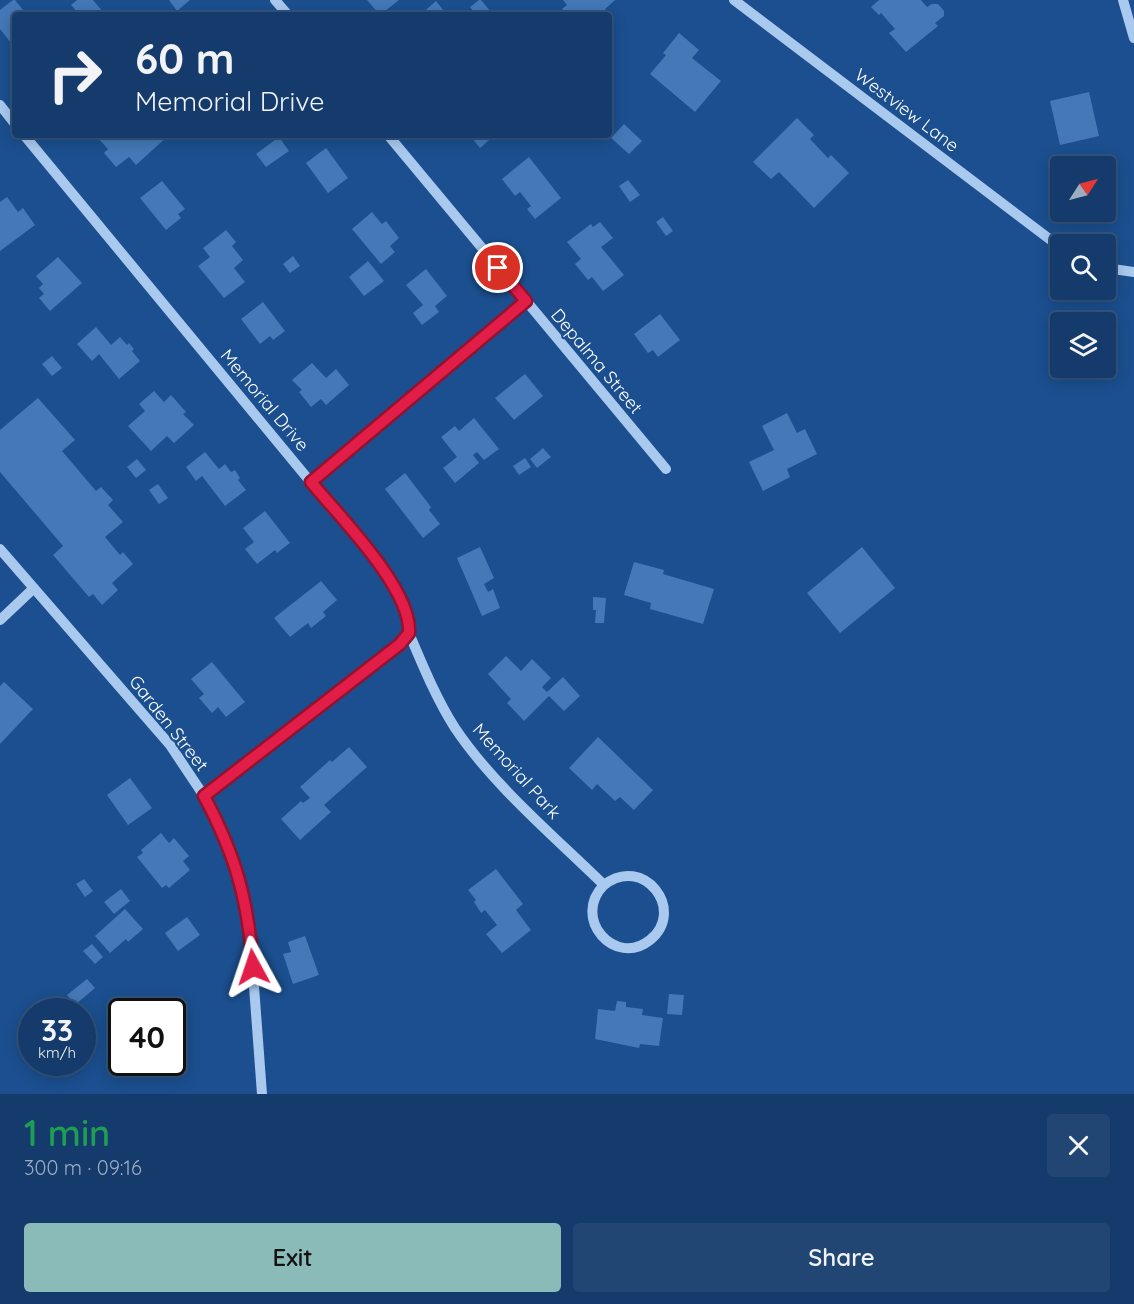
<!DOCTYPE html>
<html lang="en">
<head>
<meta charset="utf-8">
<style>
	:root { --surface:#143b6b; --page:#214673; --text:#f1f3f6; --muted:#9dadc1; --line:#33557e; --accent:#8bbbb9 }
	body { margin:0; font-family:Quicksand,sans-serif; background:var(--page); color:var(--text); height:100vh; display:flex; flex-direction:column; font-size:22px; white-space:nowrap }
	* { box-sizing:border-box; margin:0 }
	p { font-size:20px; color:var(--muted) }
	.icon { flex:none; width:33px; height:33px; fill:none; stroke:currentColor; stroke-width:2; stroke-linecap:round; stroke-linejoin:round }
	.map { position:relative; height:1094px; overflow:hidden }
	.drawer { display:flex; flex-direction:column; background:var(--surface); flex:1 }
	.drawer>* { flex:none }
	.guide { position:absolute; left:12px; top:12px; width:600px; height:126px; border-radius:6px; box-shadow:0 3px 15px #0003,0 0 0 2px var(--line); background:#143b6b; color:var(--text); overflow:hidden }
	.needle { width:39px; rotate:54deg }
	.buttons { position:absolute; left:1050px; top:156px; display:grid; gap:12px }
	.buttons a { display:grid; place-items:center; width:66px; height:66px; border-radius:6px; background:var(--surface); box-shadow:0 3px 15px #0003,0 0 0 2px var(--line); font-size:30px }
	.speed { position:absolute; left:18px; top:998px; display:flex; gap:12px; font-size:30px; font-weight:700; text-align:center }
	.speed>* { display:grid; place-content:center; width:78px; height:78px; border-radius:50%; background:var(--surface); box-shadow:0 3px 15px #0003,0 0 0 2px var(--line); line-height:1 }
	.speed small { font-size:15px; font-weight:400 }
	.speed .limit { border:3px solid #111; border-radius:9px; background:#fff; color:#111 }
	.pin { position:absolute; display:grid; place-items:center; width:51px; height:51px; color:#fff; margin:-26px; border:3px solid #fff; border-radius:50%; box-shadow:0 2px 6px #0007 }
	.me { position:absolute; width:66px; margin:-33px; rotate:355deg; stroke-linejoin:round; filter:drop-shadow(0 0 4px #0008) }
	.turn { display:flex; align-items:center; gap:21px; height:126px; padding:0 24px; font-size:27px }
	.turn .icon { width:78px; height:78px; stroke-width:2.5 }
	.turn b { display:block; font-size:42px; line-height:51px }
	.round { display:grid; place-items:center; flex:none; width:63px; height:63px; border-radius:6px; background:var(--page) }
	.summary { display:flex; align-items:center; justify-content:space-between; height:102px; padding:0 24px }
	h1 { font-size:36px; font-weight:600; line-height:45px; color:#1e9e55 }
	.button { display:flex; gap:12px; margin-top:auto; padding:12px 24px }
	.button a { flex:1; height:69px; border-radius:6px; background:var(--accent); color:#111; font-size:24px; font-weight:600; line-height:69px; text-align:center }
	.button a+a { background:var(--page); color:var(--text) }
	.map>svg:first-child { display:block }
</style>
</head>
<body>
<div class="map">
<svg width="1134" height="1094" viewBox="0 0 1134 1094">
	<rect width="100%" height="100%" fill="#1b4f8f"/>
	<path fill="#4478b7" d="M13,0H15L27,15H15V48L0,29V10Z
		M77,0H93L103,12L100,15H80L71,5Z
		M169,0H190L177,11Z
		M367,0H399L380,15Z
		M479,0H481L491,12L488,15H476L470,7Z
		M563,0H615L605,9L609,13L607,15H583L579,10L574,15H568L562,9L567,5Z
		M879,0H921L927,7L932,4H938L944,11V16L935,23L938,26L906,52L889,33L895,29L881,13L879,15L871,7Z
		M436,1L447,15H420Z
		M679,33L699,50L692,58L721,81L695,112L650,74L666,55L663,53Z
		M1089,92L1099,136L1060,145L1050,101Z
		M797,118L814,135L810,139L828,158L831,155L849,173L814,208L779,172L771,179L753,162Z
		M624,124L642,141L629,154L611,138Z
		M98,135H169L136,165L129,157L116,167L104,153L108,149L96,136Z
		M466,135H495L480,148L472,138L470,140Z
		M279,137L289,151L266,167L256,154Z
		M326,148L348,178L328,193L306,163Z
		M529,157L561,198L535,219L527,209L531,206L520,192L515,196L502,179Z
		M628,180L640,195L630,202L619,186Z
		M162,181L185,209L178,214L181,218L166,230L140,198Z
		M7,197L18,212L23,208L35,225L0,251V202Z
		M372,212L382,224L386,221L399,238L390,246L395,252L381,264L352,229Z
		M663,217L673,231L666,236L656,222Z
		M600,222L613,238L601,247L624,275L603,291L592,277L588,280L575,264L581,259L567,242L591,224L593,227Z
		M226,230L236,242L232,246L243,260L234,268L245,282L224,298L198,266L210,257L203,248Z
		M293,256L300,266L290,273L283,264Z
		M58,257L82,283L50,311L39,298L44,294L39,288L43,284L36,276Z
		M368,261L384,281L364,296L349,277Z
		M426,269L447,296L435,306L439,312L422,325L413,313L423,305L406,285Z
		M263,302L285,331L273,340L270,336L260,344L241,319Z
		M660,314L680,340L658,357L653,350L648,353L634,334Z
		M96,327L111,345L120,337L127,345L129,343L134,349L132,351L140,361L119,379L99,354L92,361L77,344Z
		M52,356L62,368L52,376L42,364Z
		M312,363L326,378L336,369L349,385L326,405L321,399L311,407L299,392L302,390L292,380Z
		M525,374L543,396L514,420L495,398Z
		M154,391L164,402L171,395L186,412L183,414L194,425L174,443L167,436L151,451L128,426L145,411L139,404Z
		M38,398L75,440L62,451L96,491L101,487L113,500L108,505L123,522L105,537L120,555L123,552L133,564L112,583L118,590L102,605L93,594L89,597L53,555L63,546L0,472V430Z
		M787,413L797,433L805,429L817,454L787,469L790,477L763,491L749,462L774,450L762,426Z
		M474,418L499,449L484,460L477,452L473,455L479,463L455,483L443,468L457,457L441,437L455,426L459,431Z
		M543,448L551,457L537,468L530,459Z
		M205,452L219,469L225,464L231,472L235,470L240,478L238,480L246,490L225,506L202,476L196,481L186,467Z
		M525,458L531,467L519,475L513,466Z
		M137,459L146,470L136,478L127,467Z
		M405,473L431,507L429,510L440,524L423,538L385,489Z
		M158,484L168,498L159,504L149,490Z
		M265,511L290,543L277,553L275,550L257,564L245,549L254,542L243,528Z
		M480,547L494,578L484,584L488,592L493,589L500,608L482,616L457,558Z
		M862,547L895,588L840,633L807,593Z
		M634,562L664,570L663,574L714,589L703,624L650,609L651,603L624,595Z
		M321,581L337,600L323,612L326,616L311,628L308,623L290,637L274,618Z
		M593,597L606,598L604,623H595L596,610H593Z
		M506,656L521,671L532,659L551,678L542,687L547,692L563,677L580,696L564,711L549,696L524,721L507,703L511,699L488,674Z
		M212,662L245,702L226,717L218,707L212,713L199,698L204,694L191,679Z
		M4,682L33,709L0,744V686Z
		M598,737L653,790L634,810L620,797L615,801L597,784L592,790L569,768Z
		M349,747L367,767L324,805L331,812L300,840L281,819L301,801L303,803L310,798L300,787L330,760L332,762Z
		M130,778L152,808L128,825L107,795Z
		M161,833L169,843L174,838L189,856L183,861L190,870L169,888L166,885L162,888L137,857L143,853L141,850Z
		M496,869L523,904L516,910L531,930L502,953L486,934L497,925L485,910L481,913L474,902L476,900L468,890Z
		M84,879L93,891L85,897L76,884Z
		M121,889L130,901L114,914L104,902Z
		M125,909L143,929L128,942L126,939L110,953L95,936Z
		M187,917L200,935L178,951L165,933Z
		M305,936L319,975L293,984L283,954L291,952L288,942Z
		M92,944L103,957L95,964L83,951Z
		M87,979L95,988L75,1005L67,995Z
		M669,994L684,995L682,1015L667,1014Z
		M617,1001L626,1002V1007L643,1009L642,1015L663,1018L659,1046L640,1044L639,1048L595,1039L598,1009L615,1011Z"/>
	<g fill="none" stroke-linecap="round" stroke-linejoin="round">
		<path stroke="#a9c9ee" stroke-width="10" d="M275,0L288,15
			M734,0L1060,247
			M1123,0L1134,38
			M0,105L15,124
			M24,135L375,560C391,581 411,606 409,633L401,644L204,796
			M388,135L666,469
			M1106,268L1134,272
			M311,482L526,301
			M0,549L170,745L204,796L220,826L241,884L247,912L251,946L262,1094
			M0,620L34,588
			M409,633C423,666 436,698 455,728C493,785 555,837 604,885C643,854 687,910 650,940C615,968 571,918 604,885"/>
	</g>
	<g fill="none" stroke-linecap="round" stroke-linejoin="round">
		<g stroke="#92132f" stroke-width="15">
			<path id="route" d="M253,967C248,900 236,856 204,796L400,644L409,633C412,589 339,516 311,482L526,301L498,268"/>
		</g>
		<use href="#route" stroke="#e11d48" stroke-width="10"/>
	</g>
	<g text-anchor="middle" dominant-baseline="central" stroke-width="4.5" stroke-linejoin="round" paint-order="stroke">
		<g font-size="18" fill="#fff" stroke="#1b4f8f">
			<text transform="translate(907 110) rotate(37)">Westview Lane</text>
			<text transform="translate(597 361) rotate(50)">Depalma Street</text>
			<text transform="translate(265 400) rotate(50)">Memorial Drive</text>
			<text transform="translate(169 723) rotate(52)">Garden Street</text>
			<text transform="translate(517 771) rotate(48)">Memorial Park</text>
		</g>
	</g>
</svg>
<div class="buttons">
<a><svg class="needle" viewBox="-14 -14 28 28"><path d="M0-13l5 13h-10z" fill="#e53935"/><path d="M0 13l5-13h-10z" fill="#9dadc1"/></svg></a>
<a><svg class="icon" aria-label="search" viewBox="0 0 24 24"><circle cx="10" cy="10" r="6"/><path d="M15 15l6 6"/></svg></a>
<a><svg class="icon" aria-label="layers" viewBox="0 0 24 24"><path d="M12 4l9 5-9 5-9-5zM3 14l9 5 9-5"/></svg></a>
</div>
<div class="speed"><div>33<small>km/h</small></div><div class="limit">40</div></div>
<div class="pin" style="left:498px;top:268px;background:#d93025"><svg class="icon" aria-label="arrive" viewBox="0 0 24 24"><path d="M6 21V4h12l-3 4 3 4H6"/></svg></div>
<svg class="me" style="left:253px;top:967px" viewBox="-20 -20 40 40"><path d="M0-17L14 15 0 8-14 15z" fill="#e11d48" stroke="#fff" stroke-width="4"/></svg>
<div class="guide">
<div class="turn"><svg class="icon" aria-label="right" viewBox="0 0 24 24"><path d="M7 20v-9h11M14 6l5 5-5 5"/></svg><div><b>60 m</b>Memorial Drive</div></div>
</div>
</div>
<section class="drawer">
<div class="summary"><div><h1>1 min</h1><p>300 m · 09:16</p></div><a class="round"><svg class="icon" aria-label="close" viewBox="0 0 24 24"><path d="M6 6l12 12M18 6L6 18"/></svg></a></div>
<div class="button"><a>Exit</a><a>Share</a></div>
</section>
</body>
</html>
